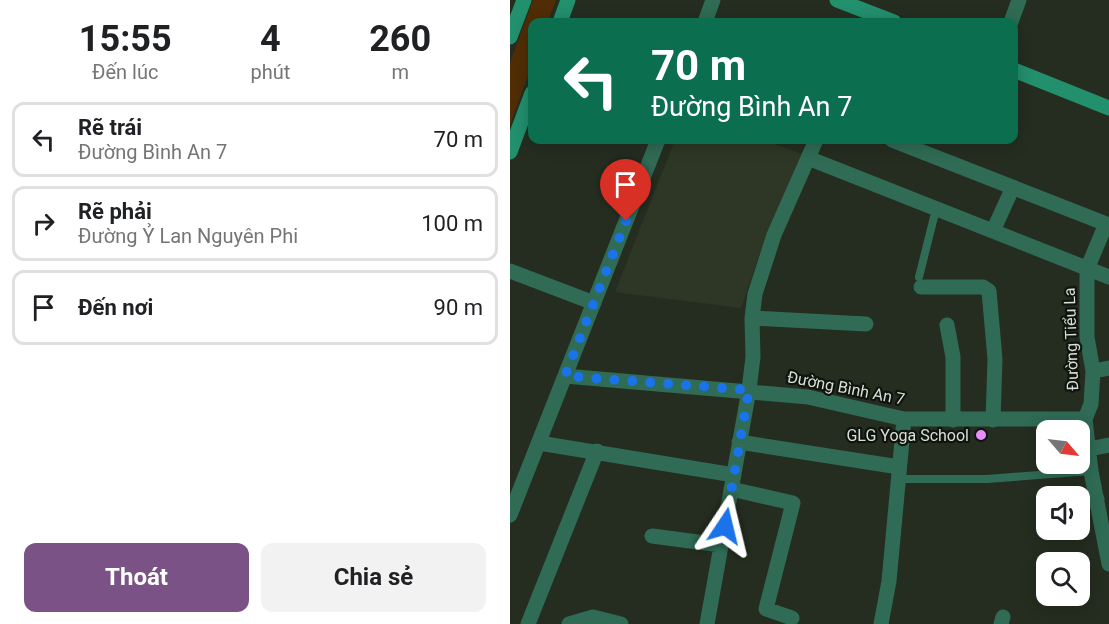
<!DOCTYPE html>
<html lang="vi">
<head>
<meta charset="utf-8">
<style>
	:root { --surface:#fff; --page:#f2f2f2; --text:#202124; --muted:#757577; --line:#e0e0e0; --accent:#7a5286 }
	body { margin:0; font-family:Roboto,sans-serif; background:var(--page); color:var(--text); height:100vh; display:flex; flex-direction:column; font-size:22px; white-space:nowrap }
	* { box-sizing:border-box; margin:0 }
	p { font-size:20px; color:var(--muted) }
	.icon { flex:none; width:33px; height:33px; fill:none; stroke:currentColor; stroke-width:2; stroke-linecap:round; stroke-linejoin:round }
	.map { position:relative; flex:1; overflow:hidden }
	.panel { display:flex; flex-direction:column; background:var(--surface); width:510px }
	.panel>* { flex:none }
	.hud { position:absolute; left:18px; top:18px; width:490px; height:126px; border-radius:12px; box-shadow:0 3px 15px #0003; background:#0b6e4f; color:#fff; overflow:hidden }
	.needle { width:39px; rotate:118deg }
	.buttons { position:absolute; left:526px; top:420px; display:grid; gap:12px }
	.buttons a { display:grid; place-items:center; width:54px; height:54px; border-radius:12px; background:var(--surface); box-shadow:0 3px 15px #0003; font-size:30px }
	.pin { position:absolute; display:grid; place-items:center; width:51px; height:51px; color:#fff; margin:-62px -26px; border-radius:50% 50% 50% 0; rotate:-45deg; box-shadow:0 0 6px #0007 }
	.pin .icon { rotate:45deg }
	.me { position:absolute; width:66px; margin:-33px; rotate:10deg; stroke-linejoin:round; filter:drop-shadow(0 0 4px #0008) }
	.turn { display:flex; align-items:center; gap:21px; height:126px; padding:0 24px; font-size:27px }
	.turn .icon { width:78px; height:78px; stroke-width:2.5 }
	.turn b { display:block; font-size:42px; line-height:51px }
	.eta { display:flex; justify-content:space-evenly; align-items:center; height:102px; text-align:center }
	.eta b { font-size:36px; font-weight:700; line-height:42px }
	.cta { display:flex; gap:12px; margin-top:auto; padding:12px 24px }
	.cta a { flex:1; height:69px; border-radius:12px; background:var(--accent); color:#fff; font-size:24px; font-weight:700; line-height:69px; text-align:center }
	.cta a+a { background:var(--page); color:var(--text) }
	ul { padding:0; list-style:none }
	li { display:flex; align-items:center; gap:18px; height:75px; margin:0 12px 9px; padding:0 12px; border:3px solid var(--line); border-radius:12px }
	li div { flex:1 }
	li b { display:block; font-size:22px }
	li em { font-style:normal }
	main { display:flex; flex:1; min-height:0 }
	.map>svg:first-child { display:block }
</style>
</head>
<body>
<main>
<section class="panel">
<div class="eta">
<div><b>15:55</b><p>Đến lúc</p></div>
<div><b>4</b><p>phút</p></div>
<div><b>260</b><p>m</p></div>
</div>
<ul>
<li><svg class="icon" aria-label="left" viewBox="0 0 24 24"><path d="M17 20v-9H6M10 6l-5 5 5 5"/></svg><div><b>Rẽ trái</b><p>Đường Bình An 7</p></div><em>70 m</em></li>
<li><svg class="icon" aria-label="right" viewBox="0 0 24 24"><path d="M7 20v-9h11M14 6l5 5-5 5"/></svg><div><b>Rẽ phải</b><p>Đường Ỷ Lan Nguyên Phi</p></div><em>100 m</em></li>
<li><svg class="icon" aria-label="arrive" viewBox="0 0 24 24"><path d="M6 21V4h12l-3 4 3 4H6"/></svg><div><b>Đến nơi</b></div><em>90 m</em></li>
</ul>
<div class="cta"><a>Thoát</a><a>Chia sẻ</a></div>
</section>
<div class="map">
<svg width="599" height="624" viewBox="0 0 599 624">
	<rect width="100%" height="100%" fill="#252d20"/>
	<path fill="#2e3726" d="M165,140H254L292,154L251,250L231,308L105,292Z"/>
	<path fill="#502d05" d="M23,0H46L38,22H22V64L0,125V63Z"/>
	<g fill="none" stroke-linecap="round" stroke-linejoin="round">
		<path stroke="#2f6b55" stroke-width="8" d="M409,277L426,209
			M388,479H477L581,471"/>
		<path stroke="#2f6b55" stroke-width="15" d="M195,22L203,0
			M501,22L509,0
			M382,140L599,225
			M298,158L599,277
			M596,224L577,269V337L583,371L581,404L575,419L581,471L599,564
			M483,231L503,187
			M0,271L84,303
			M411,287H473L479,291L485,359L483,420
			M242,318L356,324
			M437,325L443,357V420
			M583,371L599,368
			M55,376L298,397L394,419H575
			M229,442L389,467
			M29,443L224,475
			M579,449L599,445
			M221,489L283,503L256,609L282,618
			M570,502L587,499
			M0,515L148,140
			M142,536L211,545
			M18,624L87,451
			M59,624L83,617L111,624
			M197,624L239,390L243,357L242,318L245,294L264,235L306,140
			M371,624L379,581L394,419
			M491,624L493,617"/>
		<path stroke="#228f6d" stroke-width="15" d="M327,0L384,22
			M50,22L58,0
			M0,37L14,0
			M504,70L599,108
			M0,152L22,93"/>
	</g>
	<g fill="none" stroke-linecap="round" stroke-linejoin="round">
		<path stroke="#1a73e8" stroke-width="10" stroke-dasharray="0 18" d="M116,221L55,376L239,390L215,526"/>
	</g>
	<circle fill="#e98dfe" stroke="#10140e" stroke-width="2" cx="471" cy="435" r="6"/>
	<g text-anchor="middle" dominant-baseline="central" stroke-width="4.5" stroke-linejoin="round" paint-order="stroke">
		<g font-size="16" fill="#dadfd7" stroke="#10140e">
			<text transform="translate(561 339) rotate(-92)">Đường Tiểu La</text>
			<text transform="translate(336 388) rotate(11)">Đường Bình An 7</text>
		</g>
		<g font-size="16" fill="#dadfd7" stroke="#10140e" text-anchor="end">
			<text x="459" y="435">GLG Yoga School</text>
		</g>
	</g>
</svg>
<div class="buttons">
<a><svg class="needle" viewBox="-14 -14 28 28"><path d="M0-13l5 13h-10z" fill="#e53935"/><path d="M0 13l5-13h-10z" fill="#757577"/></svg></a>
<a><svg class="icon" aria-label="sound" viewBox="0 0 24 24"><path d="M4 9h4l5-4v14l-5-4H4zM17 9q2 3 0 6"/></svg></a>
<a><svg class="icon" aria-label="search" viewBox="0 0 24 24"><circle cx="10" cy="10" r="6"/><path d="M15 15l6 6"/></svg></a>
</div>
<div class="pin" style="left:116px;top:221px;background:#d93025"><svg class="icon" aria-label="arrive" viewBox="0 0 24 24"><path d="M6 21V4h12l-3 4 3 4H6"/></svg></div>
<svg class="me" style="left:215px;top:526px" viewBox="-20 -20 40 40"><path d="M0-17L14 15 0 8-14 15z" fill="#1a73e8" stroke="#fff" stroke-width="4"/></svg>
<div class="hud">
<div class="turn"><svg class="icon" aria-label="left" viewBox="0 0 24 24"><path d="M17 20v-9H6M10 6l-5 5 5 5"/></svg><div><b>70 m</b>Đường Bình An 7</div></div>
</div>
</div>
</main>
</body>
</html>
